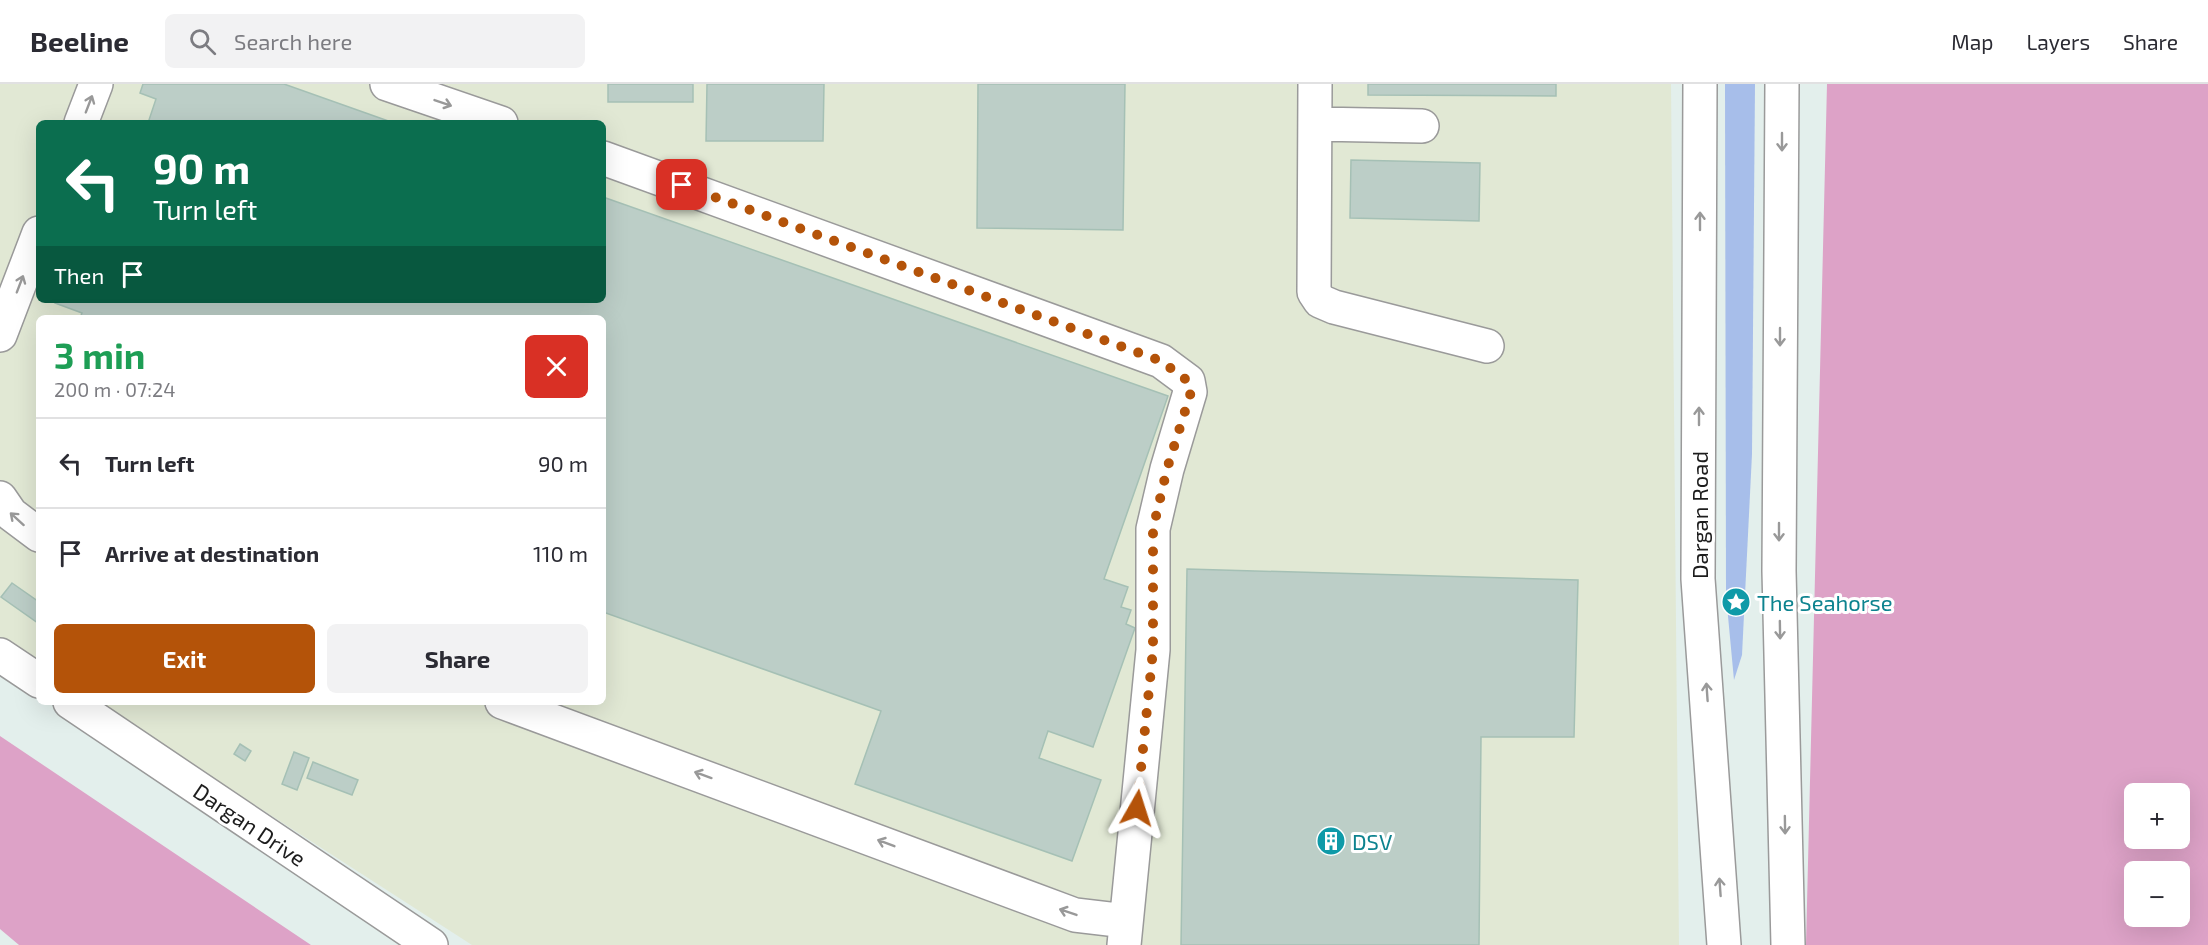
<!DOCTYPE html>
<html lang="en">
<head>
<meta charset="utf-8">
<style>
	:root { --surface:#fff; --page:#f2f2f3; --text:#2b2b33; --muted:#7c7c81; --line:#e1e1e2; --accent:#b45309 }
	body { margin:0; font-family:"Exo 2",sans-serif; background:var(--page); color:var(--text); height:100vh; display:flex; flex-direction:column; font-size:22px; white-space:nowrap }
	* { box-sizing:border-box; margin:0 }
	p { font-size:20px; color:var(--muted) }
	.icon { flex:none; width:33px; height:33px; fill:none; stroke:currentColor; stroke-width:2; stroke-linecap:round; stroke-linejoin:round }
	.map { position:relative; flex:1; overflow:hidden }
	.details { position:absolute; left:36px; top:231px; width:570px; height:390px; display:flex; flex-direction:column; background:var(--surface); border-radius:9px; box-shadow:0 6px 24px #0002 }
	.details>* { flex:none }
	.top-card { position:absolute; left:36px; top:36px; width:570px; height:183px; border-radius:9px; box-shadow:0 6px 24px #0002; background:#0b6e4f; color:#fff; overflow:hidden }
	.tools { position:absolute; left:2124px; top:699px; display:grid; gap:12px }
	.tools a { display:grid; place-items:center; width:66px; height:66px; border-radius:9px; background:var(--surface); box-shadow:0 6px 24px #0002; font-size:30px }
	.pin { position:absolute; display:grid; place-items:center; width:51px; height:51px; color:#fff; margin:-26px; border-radius:12px; box-shadow:0 3px 9px #0006 }
	.me { position:absolute; width:66px; margin:-33px; rotate:6deg; stroke-linejoin:round; filter:drop-shadow(0 0 4px #0008) }
	.turn { display:flex; align-items:center; gap:21px; height:126px; padding:0 18px; font-size:27px }
	.turn .icon { width:78px; height:78px; stroke-width:2.5 }
	.turn b { display:block; font-size:42px; line-height:51px }
	.then { display:flex; align-items:center; height:57px; padding:0 18px; background:#0003; gap:12px; font-size:22px }
	.round { display:grid; place-items:center; flex:none; width:63px; height:63px; border-radius:9px; background:var(--page) }
	.headline { display:flex; align-items:center; justify-content:space-between; height:102px; padding:0 18px }
	h1 { font-size:36px; font-weight:700; line-height:45px; color:#1e9e55 }
	.button { display:flex; gap:12px; margin-top:auto; padding:12px 18px }
	.button a { flex:1; height:69px; border-radius:9px; background:var(--accent); color:#fff; font-size:24px; font-weight:700; line-height:69px; text-align:center }
	.button a+a { background:var(--page); color:var(--text) }
	ul { padding:0; list-style:none }
	li { display:flex; align-items:center; gap:18px; height:90px; padding:0 18px; border-top:2px solid var(--line) }
	li div { flex:1 }
	li b { display:block; font-size:22px }
	li em { font-style:normal }
	header { display:flex; align-items:center; gap:36px; box-sizing:border-box; height:84px; padding:0 30px; background:var(--surface); border-bottom:2px solid var(--line) }
	header strong { font-size:28px }
	nav { display:flex; gap:33px; margin-inline-start:auto; font-size:21px }
	.search { width:420px; height:54px; background:var(--page); display:flex; align-items:center; gap:15px; box-sizing:border-box; padding:0 21px; border-radius:9px; color:var(--muted); font-size:22px }
	.map>svg:first-child { display:block }
</style>
</head>
<body>
<header>
<strong>Beeline</strong>
<div class="search"><svg class="icon" aria-label="search" viewBox="0 0 24 24"><circle cx="10" cy="10" r="6"/><path d="M15 15l6 6"/></svg>Search here</div>
<nav><a>Map</a><a>Layers</a><a>Share</a></nav>
</header>
<div class="map">
<svg width="2208" height="861" viewBox="0 0 2208 861">
	<rect width="100%" height="100%" fill="#e3efec"/>
	<path fill="#e1e8d4" fill-rule="evenodd" d="M0,0H1671L1679,861H472L95,618H603V234H39V582L0,557ZM39,39H603V216H39Z"/>
	<path fill="#a7beea" d="M1725,0H1755L1752,370L1742,571L1734,596L1726,511Z"/>
	<path fill="#dda2c7" fill-rule="evenodd" d="M1827,0H2208V861H1806ZM2134,710H2180V754H2134ZM2134,788H2180V832H2134Z
		M0,652L311,861H19L0,845Z"/>
	<path fill="#bccec7" stroke="#a5c0b5" stroke-width="1.5" d="M143,0H284L394,39H148L156,15L140,9Z
		M608,0H693V18H608Z
		M707,0H824L823,57H706Z
		M978,0H1125L1123,146L977,144Z
		M1368,0H1556V12L1368,11Z
		M1351,76L1480,79L1479,137L1350,134Z
		M603,113L1168,312L1104,495L1128,503L1121,523L1131,526L1126,540L1135,544L1093,663L1048,647L1039,674L1101,696L1072,777L855,700L881,627L603,528V234H80L82,229L55,219L56,216H603Z
		M1187,485L1578,496L1574,653H1481L1479,861H1181Z
		M12,499L39,518L38,539L1,513Z
		M240,660L251,667L245,677L234,670Z
		M294,668L309,674L297,706L282,700Z
		M313,678L358,696L352,711L307,694Z"/>
	<g fill="none" stroke-linecap="round" stroke-linejoin="round">
		<g stroke="#9a9a9a" stroke-width="36">
			<path id="minor" d="M387,0L501,39
				M1315,0L1314,208L1320,217L1334,223L1487,262
				M1700,0L1698,495L1724,861
				M1782,0L1779,487L1788,861
				M81,39L96,0
				M1315,40L1422,42
				M603,74L1161,277L1188,297L1190,308L1167,385L1153,445V566L1124,861
				M0,251L39,149
				M0,414L11,430L39,451
				M0,571L39,597
				M70,618L431,861
				M502,618L1075,831L1126,837"/>
		</g>
		<use href="#minor" stroke="#fff" stroke-width="33"/>
	</g>
	<defs><path id="oneway-shaft" d="M-6 0H5M1.5-3L5.5 0L1.5 3" fill="none" stroke-width="1.6" stroke-linecap="round" stroke-linejoin="round" transform="scale(1.5)"/></defs>
	<g stroke="#999">
		<use href="#oneway-shaft" transform="translate(443 19) rotate(19)"/>
		<use href="#oneway-shaft" transform="translate(89 20) rotate(-69)"/>
		<use href="#oneway-shaft" transform="translate(1782 58) rotate(90)"/>
		<use href="#oneway-shaft" transform="translate(1700 137) rotate(-90)"/>
		<use href="#oneway-shaft" transform="translate(20 200) rotate(-69)"/>
		<use href="#oneway-shaft" transform="translate(1780 253) rotate(90)"/>
		<use href="#oneway-shaft" transform="translate(1699 332) rotate(-90)"/>
		<use href="#oneway-shaft" transform="translate(17 435) rotate(-138)"/>
		<use href="#oneway-shaft" transform="translate(1779 448) rotate(90)"/>
		<use href="#oneway-shaft" transform="translate(1780 546) rotate(89)"/>
		<use href="#oneway-shaft" transform="translate(1707 608) rotate(-94)"/>
		<use href="#oneway-shaft" transform="translate(703 691) rotate(-160)"/>
		<use href="#oneway-shaft" transform="translate(1785 741) rotate(89)"/>
		<use href="#oneway-shaft" transform="translate(886 759) rotate(-159)"/>
		<use href="#oneway-shaft" transform="translate(1720 803) rotate(-94)"/>
		<use href="#oneway-shaft" transform="translate(1068 828) rotate(-161)"/>
	</g>
	<g fill="none" stroke-linecap="round" stroke-linejoin="round">
		<path stroke="#b45309" stroke-width="10" stroke-dasharray="0 18" d="M682,101L1161,277L1188,297L1191,308L1167,385L1153,445V566L1137,724"/>
	</g>
	<defs>
		<g id="sight-disc" transform="scale(1.5)"><circle r="9.5" fill="#0f9aa8" stroke="#fff"/><path d="M0-6L1.8-2.2L6-1.7L2.9 1.2L3.7 5.4L0 3.3L-3.7 5.4L-2.9 1.2L-6-1.7L-1.8-2.2Z" fill="#fff"/></g>
		<g id="building-disc" transform="scale(1.5)"><circle r="9.5" fill="#0f9aa8" stroke="#fff"/><path d="M-4-6H4V6H1V3H-1V6H-4ZM-2.5-4.3h1.7v1.8h-1.7ZM.8-4.3h1.7v1.8H.8ZM-2.5-1h1.7V.8h-1.7ZM.8-1h1.7V.8H.8Z" fill="#fff"/></g>
	</defs>
	<g fill-rule="evenodd">
		<use href="#sight-disc" x="1736" y="518"/>
		<use href="#building-disc" x="1331" y="757"/>
	</g>
	<g text-anchor="middle" dominant-baseline="central" stroke-width="6" stroke-linejoin="round" paint-order="stroke">
		<g font-size="22" fill="#1d1d1d" stroke="#fff">
			<text transform="translate(1699 431) rotate(-90)">Dargan Road</text>
			<text transform="translate(250 740) rotate(34)">Dargan Drive</text>
		</g>
		<g font-size="22" fill="#0d838f" stroke="#fff" text-anchor="start">
			<text x="1757" y="518">The Seahorse</text>
			<text x="1352" y="757">DSV</text>
		</g>
	</g>
</svg>
<div class="tools">
<a>+</a>
<a>−</a>
</div>
<div class="pin" style="left:682px;top:101px;background:#d93025"><svg class="icon" aria-label="arrive" viewBox="0 0 24 24"><path d="M6 21V4h12l-3 4 3 4H6"/></svg></div>
<svg class="me" style="left:1137px;top:724px" viewBox="-20 -20 40 40"><path d="M0-17L14 15 0 8-14 15z" fill="#b45309" stroke="#fff" stroke-width="4"/></svg>
<div class="top-card">
<div class="turn"><svg class="icon" aria-label="left" viewBox="0 0 24 24"><path d="M17 20v-9H6M10 6l-5 5 5 5"/></svg><div><b>90 m</b>Turn left</div></div>
<div class="then">Then<svg class="icon" aria-label="arrive" viewBox="0 0 24 24"><path d="M6 21V4h12l-3 4 3 4H6"/></svg></div>
</div>
<section class="details">
<div class="headline"><div><h1>3 min</h1><p>200 m · 07:24</p></div><a class="round" style="background:#d93025;color:#fff"><svg class="icon" aria-label="close" viewBox="0 0 24 24"><path d="M6 6l12 12M18 6L6 18"/></svg></a></div>
<ul>
<li><svg class="icon" aria-label="left" viewBox="0 0 24 24"><path d="M17 20v-9H6M10 6l-5 5 5 5"/></svg><div><b>Turn left</b></div><em>90 m</em></li>
<li><svg class="icon" aria-label="arrive" viewBox="0 0 24 24"><path d="M6 21V4h12l-3 4 3 4H6"/></svg><div><b>Arrive at destination</b></div><em>110 m</em></li>
</ul>
<div class="button"><a>Exit</a><a>Share</a></div>
</section>
</div>
</body>
</html>
